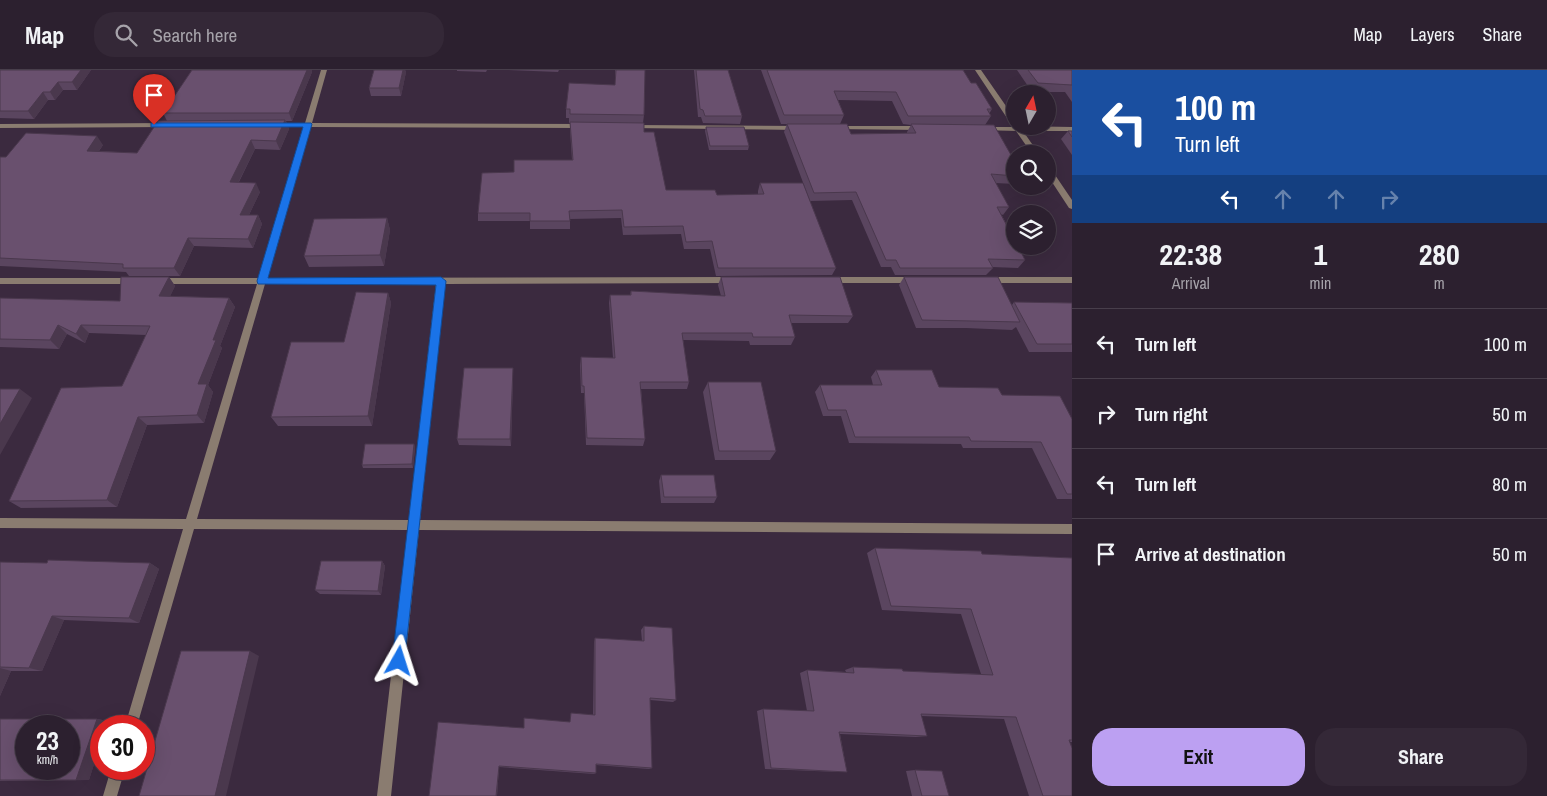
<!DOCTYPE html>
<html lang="en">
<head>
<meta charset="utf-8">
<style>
	:root { --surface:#2c202f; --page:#342837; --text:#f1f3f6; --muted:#a6a3aa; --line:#483e4b; --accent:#bca0f2 }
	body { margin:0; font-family:"Archivo Narrow",sans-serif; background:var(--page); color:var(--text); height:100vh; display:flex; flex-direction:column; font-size:19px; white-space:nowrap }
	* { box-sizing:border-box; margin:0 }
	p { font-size:16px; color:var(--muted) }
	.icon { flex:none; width:28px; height:28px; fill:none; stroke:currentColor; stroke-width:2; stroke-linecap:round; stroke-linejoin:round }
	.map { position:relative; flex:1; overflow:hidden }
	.drawer { display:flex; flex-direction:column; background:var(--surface); width:475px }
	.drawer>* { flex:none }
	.guide { background:#1a4fa0; color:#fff; overflow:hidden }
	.needle { width:32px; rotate:9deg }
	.buttons { position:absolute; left:1006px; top:15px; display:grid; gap:10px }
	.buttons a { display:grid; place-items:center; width:50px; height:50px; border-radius:50%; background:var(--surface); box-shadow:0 5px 20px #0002,0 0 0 1px var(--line); font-size:25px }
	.speed { position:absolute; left:15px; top:645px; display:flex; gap:10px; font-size:25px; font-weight:700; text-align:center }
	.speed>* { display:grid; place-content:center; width:65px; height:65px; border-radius:50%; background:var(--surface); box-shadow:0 5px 20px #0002,0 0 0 1px var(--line); line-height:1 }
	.speed small { font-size:12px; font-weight:400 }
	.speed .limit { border:8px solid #d22; background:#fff; color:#111 }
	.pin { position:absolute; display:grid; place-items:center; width:42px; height:42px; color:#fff; margin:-51px -21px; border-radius:50% 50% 50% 0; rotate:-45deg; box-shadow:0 0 5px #0007 }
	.pin .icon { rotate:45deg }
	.me { position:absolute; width:55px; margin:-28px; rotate:6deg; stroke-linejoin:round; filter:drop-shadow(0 0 4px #0008) }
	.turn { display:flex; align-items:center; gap:18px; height:105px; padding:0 20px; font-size:22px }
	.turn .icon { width:65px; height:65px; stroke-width:2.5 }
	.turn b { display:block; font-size:35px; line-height:42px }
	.lanes { display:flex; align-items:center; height:48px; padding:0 20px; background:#0003; justify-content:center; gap:25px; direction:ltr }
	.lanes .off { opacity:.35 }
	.eta { display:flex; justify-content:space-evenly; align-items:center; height:85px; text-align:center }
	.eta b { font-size:30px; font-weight:800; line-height:35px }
	.cta { display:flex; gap:10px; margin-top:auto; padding:10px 20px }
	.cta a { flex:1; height:58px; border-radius:20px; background:var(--accent); color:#111; font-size:20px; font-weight:800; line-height:58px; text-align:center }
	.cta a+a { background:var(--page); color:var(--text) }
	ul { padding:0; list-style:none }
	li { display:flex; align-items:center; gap:15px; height:70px; padding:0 20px; border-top:1px solid var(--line) }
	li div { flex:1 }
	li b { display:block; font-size:19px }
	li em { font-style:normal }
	header { display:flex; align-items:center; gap:30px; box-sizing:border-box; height:70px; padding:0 25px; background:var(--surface); border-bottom:1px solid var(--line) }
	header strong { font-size:24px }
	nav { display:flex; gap:28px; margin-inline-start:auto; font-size:18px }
	.search { width:350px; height:45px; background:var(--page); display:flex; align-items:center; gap:12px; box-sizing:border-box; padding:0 18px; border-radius:20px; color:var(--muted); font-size:19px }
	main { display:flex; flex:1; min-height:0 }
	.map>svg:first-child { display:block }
</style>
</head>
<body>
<header>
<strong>Map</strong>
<div class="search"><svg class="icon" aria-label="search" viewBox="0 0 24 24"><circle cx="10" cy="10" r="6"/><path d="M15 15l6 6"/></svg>Search here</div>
<nav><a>Map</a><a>Layers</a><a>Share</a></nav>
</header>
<main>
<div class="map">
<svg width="1072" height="726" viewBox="0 0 1072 726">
	<rect width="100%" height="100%" fill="#3b2a3f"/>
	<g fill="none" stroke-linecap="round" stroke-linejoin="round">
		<path fill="#8a7c70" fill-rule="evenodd" d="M321,0H327L312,53L584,54L587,56L584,58L311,57L267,208L734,207L738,210L734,213L445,214L420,450L1072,454V464L419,460L391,726H377L408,460L194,459L137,656H125L183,459L0,458V448L186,449L257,214H158L154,211L158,208H259L304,57H273L270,55L273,53H305ZM265,214H436L409,450L197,449Z
			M975,0H981L1015,49V56L1072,57V61H1023L1039,84H1032L1016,61L981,60V58L983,57H1013Z
			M0,54L169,53L172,55L169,57L0,58Z
			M631,55L799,56L802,58L799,60L629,58V56Z
			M836,56H921L924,58L921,60L834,59L833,58Z
			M1048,99H1051L1072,130V139L1069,138L1048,106Z
			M828,207H916L920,210L916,213H828L824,210Z
			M986,207H1072V213H986L982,210Z
			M0,208H134L138,211L134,214H0Z
			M111,699H125L117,726H103Z"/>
	</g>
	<path fill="#5a455f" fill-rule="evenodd" d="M0,0H91L77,20H63L55,30H48L34,49L0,48Z
		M192,0H312V2L292,51H286L289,59L280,80L255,79L239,112L260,122L249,145H258L262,154L253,178L194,176L180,206H129L126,202L0,196V87H6L103,75L99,81L137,83L167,51L163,43Z
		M374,0H405L406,2L401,26H371L369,18Z
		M457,0H487L486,2L457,1Z
		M507,0H559L558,2Z
		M615,0H645L644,45L643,53L644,62L666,120L717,125H758V121L760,113L836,198L832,205L716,206L710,179H684L681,164L623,165L621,148L570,149V159H530V151H478V143L514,102L572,90L570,60V53H569V48H566V39L615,15Z
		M669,0H728L742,46L740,54L703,53L701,47H698L694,0Z
		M761,0H963L971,13L992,39L989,44L991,46L985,55L1015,92V114L995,113L1009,137L1003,145L1001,144L1025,190L1018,198L992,197L993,198L986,205H895L891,197H881L852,130L810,131L784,62L787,54H781ZM838,30L892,31L903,54L911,55L907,62V63L851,64L840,54L844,45Z
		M1017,0H1072V32L1065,22H1032Z
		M706,57L749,76L748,80H709L705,61Z
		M1068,61H1072V85L1061,69Z
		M387,148L390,160L384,196L309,197L304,186Z
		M169,207L175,216L170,226L229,228L235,237L220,276L222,278L208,315L213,322L204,353L147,355L117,437L21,438L9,431L122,316L146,265L89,263L85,273L67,264L59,279L0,277V228L120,231Z
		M721,207L853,246L848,253H791L795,267L791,275H750L749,271L683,270L689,312L687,319H641L645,369L643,376L586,375L584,323H581L580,295L581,287L613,288L609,233L610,225H630L631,221L721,226L718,215Z
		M904,207L1012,235L1014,232L1072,233V282H1029L1016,257L1012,260L966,258H916L899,215Z
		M388,223L391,233L372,356H278L271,347L344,272Z
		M876,300L939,317L1002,325L1072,349V429H1057L1032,378H963L961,374L849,373L841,346H823L815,322L820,315H873L871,307Z
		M513,306L511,376L459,375L457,369Z
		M708,312L776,381L770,390H715L703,322Z
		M414,374L415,378L413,398H363L362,395Z
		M661,405L717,427L714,433H661L659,411Z
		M875,478L982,484L1072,488V672H1070L1072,726H1029L1004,649L921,646L927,666L916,667L840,664L847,702H839L765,699L757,641L763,639L807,641L800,603L807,600L846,602L845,600L853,597L903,601L981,604L961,544L882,540L867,483Z
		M382,491L385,496L381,525L320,524L315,520Z
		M0,492L47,493H150L159,499L139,553L64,550L42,601H11L0,626Z
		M644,556L676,630L673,632L650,630L652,698L649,699L596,695V703L594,704L499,697L497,726H429L570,652L571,643L593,645L594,572L595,568L642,571L641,560Z
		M0,649H97L108,651L101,656V672L89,710L0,711Z
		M915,700L949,726H912L906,701Z"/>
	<path fill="#4a384d" d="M81,0H91L77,20L72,12Z
		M307,0H312V2L292,51L289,43Z
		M403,0H405L406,2L401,26L399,18Z
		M58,12L63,20L55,30L50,22Z
		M43,22L48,30L34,49L28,41Z
		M285,50L289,59L280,80L276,71Z
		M97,66L103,75L93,89L87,81Z
		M251,70L255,79L234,121L230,112Z
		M256,113L260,122L245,153L240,145Z
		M258,145L262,154L253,178L248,169Z
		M387,148L390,160L384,196L380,185Z
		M188,168L194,176L180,206L174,198Z
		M169,207L175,216L166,235L159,226Z
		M388,223L391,233L372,356L368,346Z
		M229,228L235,237L220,276L222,278L208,315L213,322L204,353L197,345L198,314L213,270Z
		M58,255L67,264L59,279L50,270Z
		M81,255L89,263L85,273L76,264Z
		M513,298V306L511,376L510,369Z
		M20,319L32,328L0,385V354Z
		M138,347L147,355L117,437L107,430Z
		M414,374L415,378L413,398L412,394Z
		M382,491L385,496L381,525L378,521Z
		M150,493L159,499L139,553L129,548Z
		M52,546L64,550L42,601L29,598Z
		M250,581L259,586L226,726H215Z
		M0,598L11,601L0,626Z
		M97,649L108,651L106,656H101V672L89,710H76Z
		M499,696V697L497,726H496Z"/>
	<path fill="#69506e" stroke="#4a384d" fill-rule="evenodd" d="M0,0H81L72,12H58L50,22H43L28,41H0Z
		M192,0H307L289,43H163Z
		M374,0H403L399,18H369Z
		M616,0H645L644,45L570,44V39H566L569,13L615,15Z
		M696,0H728L742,46H705L703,40L700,39Z
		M767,0H963L971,13H976L992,39H987L991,46H908L896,22L834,21L844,45H784Z
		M1028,0H1072V15L1038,13Z
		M285,50L276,71L251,70L230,112L256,113L240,145H258L248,169L188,168L174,198H123V194L0,188V87H6L26,63L97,66L87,81L137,83L158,51Z
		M570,52L644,53V62H654L666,120H715L717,125L764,124L760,113H803L836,198H718L712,171L686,172L683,156L624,157L622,140L569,141L570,151H530V143H478L482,103L514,102V90H573Z
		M787,54H847L851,64L916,63L911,54L994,55L1015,92V106L991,104L1009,137H997L1015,171V176H1018L1025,190L988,189L993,198H900L896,190H886L856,122L814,123Z
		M706,57H744L749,76H710Z
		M1068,61H1072V67Z
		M387,148L380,185L304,186L314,149Z
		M121,207H169L159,226L229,228L213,270H216L198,314H207L197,345L138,347L107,430L9,431L61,318L122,316L150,256L81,255L76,264L58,255L50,270L0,269V228L120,231Z
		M721,207H840L853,246L789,245L795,267H753L752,263H682L689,312H640L645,369L587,368L584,316H582L581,287L615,288L610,225H631V221L725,226Z
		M904,207H998L1020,252L973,251L922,250Z
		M356,222L388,223L368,346L271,347L291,272H344Z
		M1014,232L1072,233V274H1037Z
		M464,298H513L510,369H457Z
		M876,300H932L939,317L998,318L1002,325L1060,326L1072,349V424H1067L1041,372L971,371L969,367H855L846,340H828L820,315H882Z
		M708,312H761L776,381H719Z
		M0,319H20L0,354Z
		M365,374H414L412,394L362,395Z
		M661,405H714L717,427H664Z
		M875,478L981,481L982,484L1072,488V670H1069L1072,678V726H1043L1016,647L921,644L927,666L839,662L847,702L771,698L763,639L814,641L807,600L854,603L853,597L902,599L903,601L993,605L971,539L891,536Z
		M48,490L150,493L129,548L52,546L29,598L0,597V492L47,493Z
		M321,491H382L378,521L315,520Z
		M644,556L672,558L676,630L650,628L652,698L596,694V703L499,696L496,726H429L438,652L524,658V648L570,652L571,643L595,645V568L644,571Z
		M181,581H250L215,726H139Z
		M0,649H97L76,710H0ZM26,656H69V699H26Z
		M915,700L942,701L949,726H922Z"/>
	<path fill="#1a73e8" stroke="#114b97" d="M151,53H311L312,54L268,208L441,207L446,211L404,596L399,598L394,596L392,591L436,215L258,214L257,211L303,57H151Z"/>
</svg>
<div class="buttons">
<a><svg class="needle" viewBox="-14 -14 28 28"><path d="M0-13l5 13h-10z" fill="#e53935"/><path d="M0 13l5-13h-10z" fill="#a6a3aa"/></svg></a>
<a><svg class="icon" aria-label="search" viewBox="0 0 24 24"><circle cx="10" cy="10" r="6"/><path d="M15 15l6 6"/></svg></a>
<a><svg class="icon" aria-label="layers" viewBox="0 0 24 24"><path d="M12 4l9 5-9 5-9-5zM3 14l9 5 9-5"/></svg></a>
</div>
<div class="speed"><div>23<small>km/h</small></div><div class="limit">30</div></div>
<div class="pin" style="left:154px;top:55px;background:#d93025"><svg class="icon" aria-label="arrive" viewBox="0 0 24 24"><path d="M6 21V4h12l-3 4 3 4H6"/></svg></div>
<svg class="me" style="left:399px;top:591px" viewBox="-20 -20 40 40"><path d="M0-17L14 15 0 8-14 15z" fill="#1a73e8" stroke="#fff" stroke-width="4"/></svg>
</div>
<section class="drawer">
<div class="guide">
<div class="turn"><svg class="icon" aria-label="left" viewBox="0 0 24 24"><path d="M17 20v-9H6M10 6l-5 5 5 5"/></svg><div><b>100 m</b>Turn left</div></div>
<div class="lanes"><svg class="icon" aria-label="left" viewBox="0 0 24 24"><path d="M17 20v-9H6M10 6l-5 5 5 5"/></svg><svg class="icon off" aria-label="ahead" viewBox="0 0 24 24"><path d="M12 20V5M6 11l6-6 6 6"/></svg><svg class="icon off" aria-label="ahead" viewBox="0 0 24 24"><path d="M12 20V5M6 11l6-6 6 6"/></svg><svg class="icon off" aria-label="right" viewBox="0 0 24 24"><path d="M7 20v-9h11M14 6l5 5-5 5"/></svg></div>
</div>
<div class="eta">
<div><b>22:38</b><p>Arrival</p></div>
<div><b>1</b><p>min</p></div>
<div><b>280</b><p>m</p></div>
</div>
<ul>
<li><svg class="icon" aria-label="left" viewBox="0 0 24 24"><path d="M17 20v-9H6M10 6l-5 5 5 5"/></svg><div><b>Turn left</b></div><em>100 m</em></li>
<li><svg class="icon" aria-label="right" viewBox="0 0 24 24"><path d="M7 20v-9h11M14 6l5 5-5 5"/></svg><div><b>Turn right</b></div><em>50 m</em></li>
<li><svg class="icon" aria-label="left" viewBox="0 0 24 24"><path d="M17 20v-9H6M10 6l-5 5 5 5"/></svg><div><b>Turn left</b></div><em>80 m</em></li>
<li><svg class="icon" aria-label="arrive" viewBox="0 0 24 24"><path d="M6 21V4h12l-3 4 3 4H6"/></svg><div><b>Arrive at destination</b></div><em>50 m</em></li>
</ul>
<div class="cta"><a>Exit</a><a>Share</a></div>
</section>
</main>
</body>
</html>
